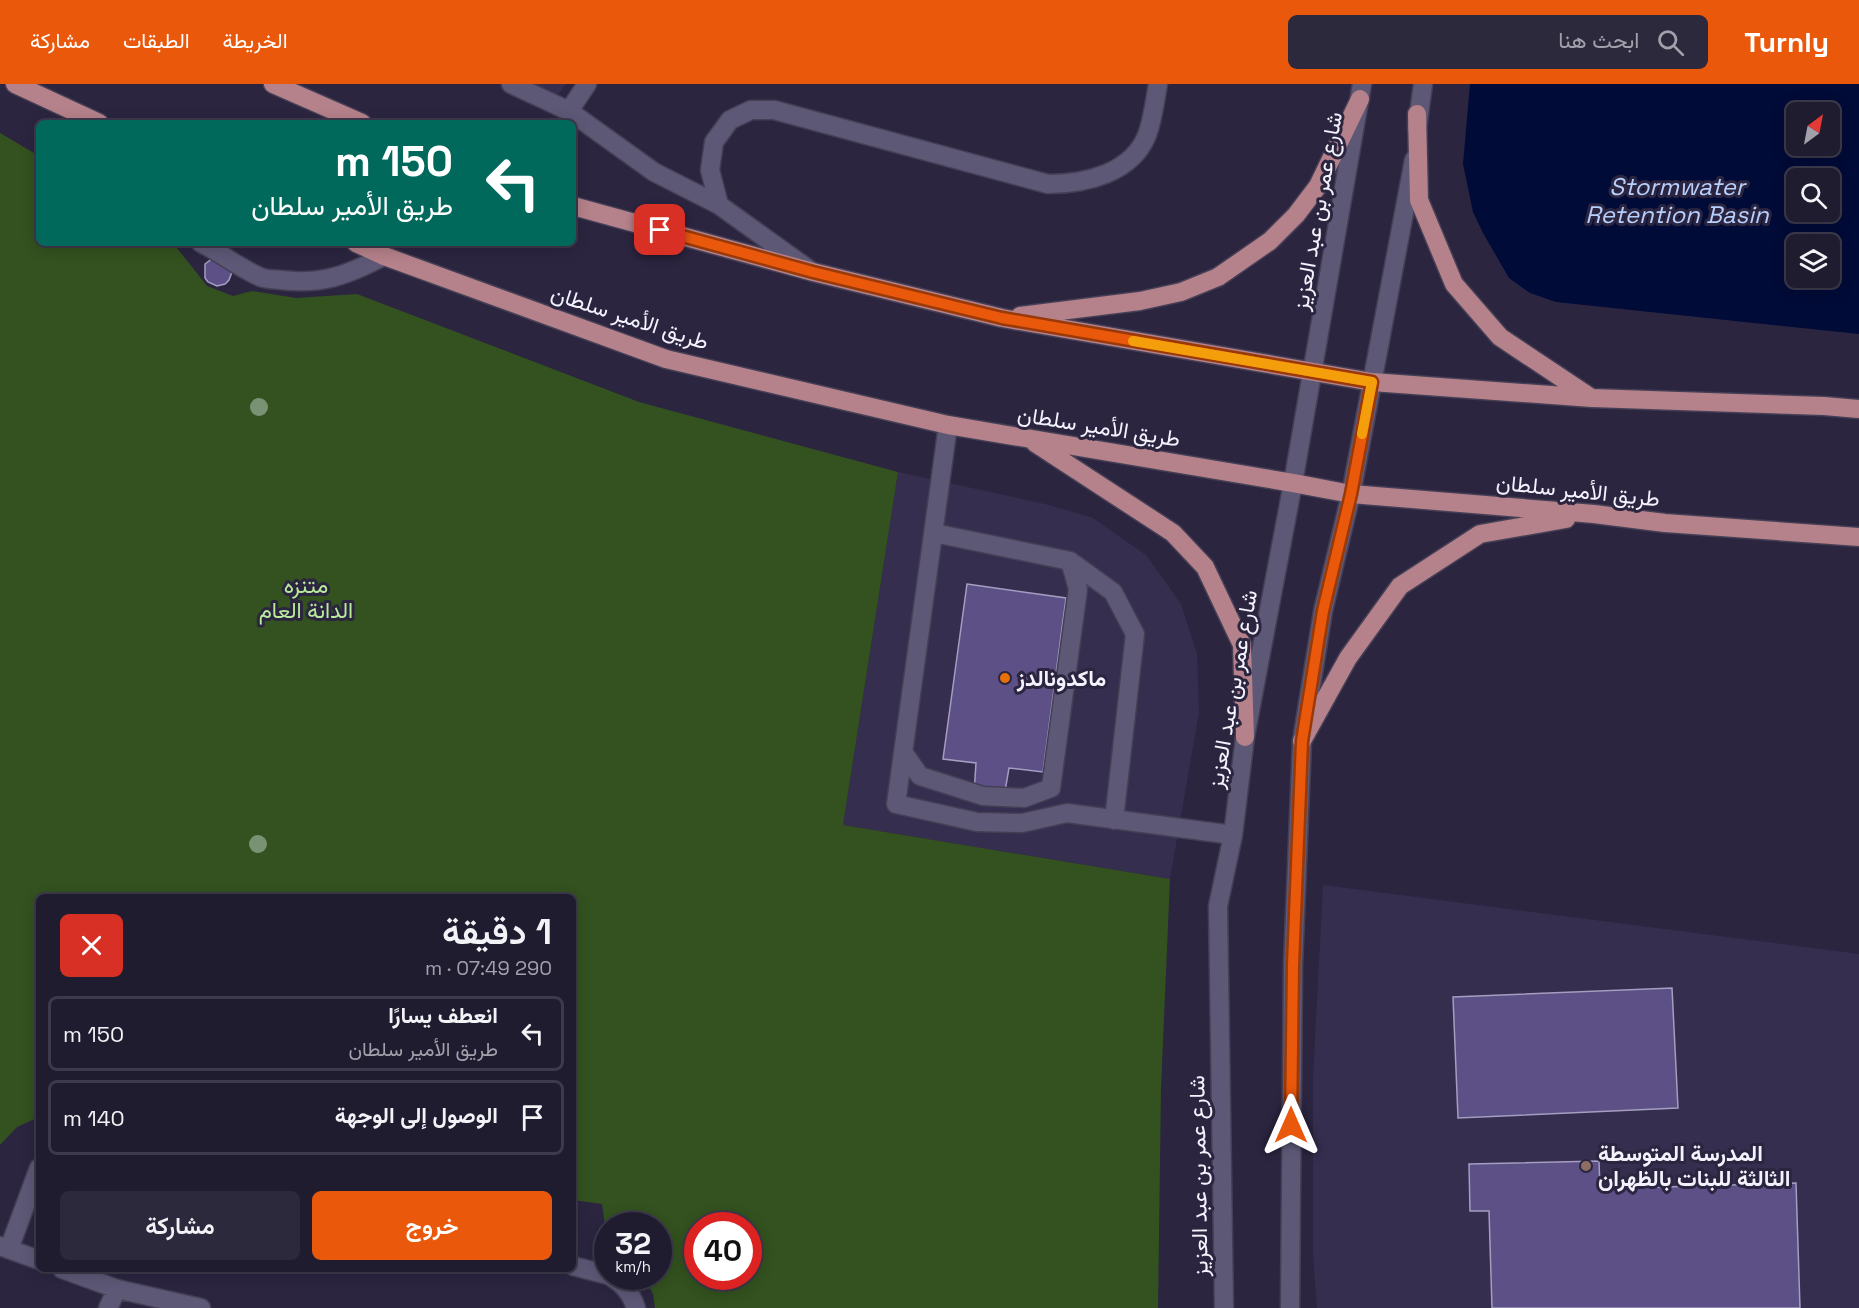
<!DOCTYPE html>
<html lang="ar">
<head>
<meta charset="utf-8">
<style>
	:root { --surface:#201c30; --page:#2d293c; --text:#f1f3f6; --muted:#a2a1ab; --line:#3d3a4c; --accent:#ea580c }
	body { margin:0; font-family:"Space Grotesk",Vazirmatn,sans-serif; background:var(--page); color:var(--text); direction:rtl; height:100vh; display:flex; flex-direction:column; font-size:22px; white-space:nowrap }
	* { box-sizing:border-box; margin:0 }
	p { font-size:20px; color:var(--muted) }
	.icon { flex:none; width:33px; height:33px; fill:none; stroke:currentColor; stroke-width:2; stroke-linecap:round; stroke-linejoin:round }
	.map { position:relative; flex:1; overflow:hidden; direction:ltr }
	.panel { position:absolute; left:36px; top:810px; width:540px; height:378px; display:flex; flex-direction:column; background:var(--surface); border-radius:9px; box-shadow:0 3px 15px #0003,0 0 0 2px var(--line); direction:rtl }
	.panel>* { flex:none }
	.top-card { position:absolute; left:36px; top:36px; width:540px; height:126px; border-radius:9px; box-shadow:0 3px 15px #0003,0 0 0 2px var(--line); direction:rtl; background:#00695c; color:#fff; overflow:hidden }
	.needle { width:39px; rotate:32deg }
	.buttons { position:absolute; left:1786px; top:18px; display:grid; gap:12px }
	.buttons a { display:grid; place-items:center; width:54px; height:54px; border-radius:9px; background:var(--surface); box-shadow:0 3px 15px #0003,0 0 0 2px var(--line); font-size:30px }
	.speed { position:absolute; left:594px; top:1128px; display:flex; gap:12px; font-size:30px; font-weight:700; text-align:center }
	.speed>* { display:grid; place-content:center; width:78px; height:78px; border-radius:50%; background:var(--surface); box-shadow:0 3px 15px #0003,0 0 0 2px var(--line); line-height:1 }
	.speed small { font-size:15px; font-weight:400 }
	.speed .limit { border:9px solid #d22; background:#fff; color:#111 }
	.pin { position:absolute; display:grid; place-items:center; width:51px; height:51px; color:#fff; margin:-26px; border-radius:12px; box-shadow:0 3px 9px #0006 }
	.me { position:absolute; width:66px; margin:-33px; rotate:0deg; stroke-linejoin:round; filter:drop-shadow(0 0 4px #0008) }
	.turn { display:flex; align-items:center; gap:21px; height:126px; padding:0 24px; font-size:27px }
	.turn .icon { width:78px; height:78px; stroke-width:2.5 }
	.turn b { display:block; font-size:42px; line-height:51px }
	.round { display:grid; place-items:center; flex:none; width:63px; height:63px; border-radius:9px; background:var(--page) }
	.head { display:flex; align-items:center; justify-content:space-between; height:102px; padding:0 24px }
	h1 { font-size:36px; font-weight:600; line-height:45px }
	.cta { display:flex; gap:12px; margin-top:auto; padding:12px 24px }
	.cta a { flex:1; height:69px; border-radius:9px; background:var(--accent); color:#fff; font-size:24px; font-weight:600; line-height:69px; text-align:center }
	.cta a+a { background:var(--page); color:var(--text) }
	ul { padding:0; list-style:none }
	li { display:flex; align-items:center; gap:18px; height:75px; margin:0 12px 9px; padding:0 12px; border:3px solid var(--line); border-radius:9px }
	li div { flex:1 }
	li b { display:block; font-size:22px }
	li em { font-style:normal }
	header { display:flex; align-items:center; gap:36px; box-sizing:border-box; height:84px; padding:0 30px; background:var(--accent); color:#fff }
	header strong { font-size:28px }
	nav { display:flex; gap:33px; margin-inline-start:auto; font-size:21px }
	.search { width:420px; height:54px; background:var(--page); display:flex; align-items:center; gap:15px; box-sizing:border-box; padding:0 21px; border-radius:9px; color:var(--muted); font-size:22px }
	.map>svg:first-child { display:block }
</style>
</head>
<body>
<header>
<strong>Turnly</strong>
<div class="search"><svg class="icon" aria-label="search" viewBox="0 0 24 24"><circle cx="10" cy="10" r="6"/><path d="M15 15l6 6"/></svg>ابحث هنا</div>
<nav><a>الخريطة</a><a>الطبقات</a><a>مشاركة</a></nav>
</header>
<div class="map">
<svg width="1859" height="1224" viewBox="0 0 1859 1224">
	<rect width="100%" height="100%" fill="#2b2540"/>
	<path fill="#362e4f" d="M533,0H566L557,12Z
		M898,388L1045,420L1093,434L1146,471L1181,520L1197,570L1199,628L1170,795L843,741Z
		M1323,801L1859,870V1224H1317L1313,1169V995Z"/>
	<path fill="#33521f" fill-rule="evenodd" d="M0,49L39,72V159H173L207,202L233,212L252,207L296,214L357,210L639,318L898,388L843,741L1170,795L1161,1004L1158,1224H655L653,1210L644,1193L658,1192V1142H608L607,1154L602,1120L573,1116V813H39V1033L17,1043L0,1061ZM698,1142H748V1192H698Z"/>
	<path fill="#010b37" fill-rule="evenodd" d="M1470,0H1859V250L1556,218L1530,209L1509,194L1483,149L1473,128L1463,80ZM1797,28H1830V62H1797ZM1797,94H1830V128H1797ZM1797,160H1830V194H1797Z"/>
	<path fill="#5c5086" stroke="#a49ec0" stroke-width="1.5" d="M213,174L232,188L229,196L225,200L217,202L208,198L205,194V180Z
		M967,500L1066,514L1043,688L1009,684L1004,713L974,709L976,679L943,675Z
		M1672,904L1678,1024L1458,1034L1453,913Z
		M1599,1077L1600,1105L1796,1099L1800,1224H1492L1489,1127H1470L1469,1080Z"/>
	<g fill="none" stroke-linecap="round" stroke-linejoin="round">
		<g stroke="#453f55" stroke-width="21">
			<path id="minor" d="M511,0L569,27L654,88L719,121L811,187
				M569,27L587,0
				M1417,45L1423,0
				M719,121L710,86L714,58L730,36L751,26H774L1048,100C1086,100 1132,89 1147,51C1153,35 1155,16 1158,0
				M201,159C221,169 238,183 258,192C265,196 274,195 281,196C322,201 348,191 384,172
				M948,341L896,720L977,738L1022,739L1067,729L1233,751
				M934,449L1070,477L1113,508L1135,550L1114,736
				M903,668L920,692L983,712L1024,714L1051,704L1078,505L1070,477
				M0,1162L39,1176
				M9,1165L39,1084
				M573,1182L608,1191
				M62,1185L117,1205L201,1224
				M610,1192C624,1201 631,1209 636,1224
				M108,1224L117,1205
				M1224,1224L1218,822L1233,751L1245,653L1293,399L1362,0
				M1290,1224L1293,881L1302,657L1323,527L1351,410L1414,76"/>
		</g>
		<g stroke="#453f55" stroke-width="21">
			<path id="major" d="M15,0L99,39
				M273,0L362,39
				M1417,30L1419,116L1454,200L1500,253L1590,313
				M573,122L813,188L1002,234L1372,298L1592,314L1824,322L1859,325
				M356,159L384,172L666,275L948,341L1293,399L1351,410L1594,430L1665,439L1859,453
				M1020,232L1140,217L1181,208L1218,193L1270,157L1296,131L1318,102L1360,15
				M1035,359L1173,449L1205,483L1242,561L1245,653
				M1302,657L1348,574L1400,502L1480,450L1566,435"/>
		</g>
		<use href="#minor" stroke="#5d5876" stroke-width="18"/>
		<use href="#major" stroke="#b5818a" stroke-width="18"/>
	</g>
	<g fill="#799273">
		<circle cx="259" cy="323" r="9"/>
		<circle cx="258" cy="760" r="9"/>
	</g>
	<g fill="none" stroke-linecap="round" stroke-linejoin="round">
		<g stroke="#983908" stroke-width="15">
			<path id="route" d="M660,146L813,188L1002,234L1372,298L1351,410L1323,527L1302,657L1293,881L1291,1041"/>
		</g>
		<use href="#route" stroke="#ea580c" stroke-width="10"/>
		<path stroke="#f59e0b" stroke-width="10" d="M1133,257L1372,298L1362,350"/>
	</g>
	<circle fill="#e8710a" stroke="#2b2540" stroke-width="2" cx="1005" cy="594" r="6"/>
	<circle fill="#8d6e63" stroke="#2b2540" stroke-width="2" cx="1586" cy="1082" r="6"/>
	<g text-anchor="middle" dominant-baseline="central" stroke-width="6" stroke-linejoin="round" paint-order="stroke">
		<g font-size="22" fill="#f3f2fd" stroke="#2b2540">
			<text transform="translate(1317 127) rotate(-80)">شارع عمر بن عبد العزيز</text>
			<text transform="translate(630 233) rotate(18)">طريق الأمير سلطان</text>
			<text transform="translate(1099 342) rotate(9)">طريق الأمير سلطان</text>
			<text transform="translate(1578 406) rotate(6)">طريق الأمير سلطان</text>
			<text transform="translate(1232 605) rotate(-80)">شارع عمر بن عبد العزيز</text>
			<text transform="translate(1198 1092) rotate(-91)">شارع عمر بن عبد العزيز</text>
		</g>
		<g font-size="22" fill="#b9eb9c" stroke="#2b2540">
			<text x="306" y="501">متنزه<tspan x="306" dy="25">الدانة العام</tspan></text>
		</g>
		<g font-size="22" font-weight="bold" fill="#f3f2fd" stroke="#2b2540" text-anchor="start">
			<text x="1017" y="594">ماكدونالدز</text>
			<text x="1598" y="1069">المدرسة المتوسطة<tspan x="1598" dy="25">الثالثة للبنات بالظهران</tspan></text>
		</g>
		<g font-size="24" font-style="italic" fill="#b7cffd" stroke="#2b2540">
			<text x="1677" y="102">Stormwater<tspan x="1677" dy="28">Retention Basin</tspan></text>
		</g>
	</g>
</svg>
<div class="buttons">
<a><svg class="needle" viewBox="-14 -14 28 28"><path d="M0-13l5 13h-10z" fill="#e53935"/><path d="M0 13l5-13h-10z" fill="#a2a1ab"/></svg></a>
<a><svg class="icon" aria-label="search" viewBox="0 0 24 24"><circle cx="10" cy="10" r="6"/><path d="M15 15l6 6"/></svg></a>
<a><svg class="icon" aria-label="layers" viewBox="0 0 24 24"><path d="M12 4l9 5-9 5-9-5zM3 14l9 5 9-5"/></svg></a>
</div>
<div class="speed"><div>32<small>km/h</small></div><div class="limit">40</div></div>
<div class="pin" style="left:660px;top:146px;background:#d93025"><svg class="icon" aria-label="arrive" viewBox="0 0 24 24"><path d="M6 21V4h12l-3 4 3 4H6"/></svg></div>
<svg class="me" style="left:1291px;top:1041px" viewBox="-20 -20 40 40"><path d="M0-17L14 15 0 8-14 15z" fill="#ea580c" stroke="#fff" stroke-width="4"/></svg>
<div class="top-card">
<div class="turn"><svg class="icon" aria-label="left" viewBox="0 0 24 24"><path d="M17 20v-9H6M10 6l-5 5 5 5"/></svg><div><b>150 m</b>طريق الأمير سلطان</div></div>
</div>
<section class="panel">
<div class="head"><div><h1>1 دقيقة</h1><p>290 m · 07:49</p></div><a class="round" style="background:#d93025;color:#fff"><svg class="icon" aria-label="close" viewBox="0 0 24 24"><path d="M6 6l12 12M18 6L6 18"/></svg></a></div>
<ul>
<li><svg class="icon" aria-label="left" viewBox="0 0 24 24"><path d="M17 20v-9H6M10 6l-5 5 5 5"/></svg><div><b>انعطف يسارًا</b><p>طريق الأمير سلطان</p></div><em>150 m</em></li>
<li><svg class="icon" aria-label="arrive" viewBox="0 0 24 24"><path d="M6 21V4h12l-3 4 3 4H6"/></svg><div><b>الوصول إلى الوجهة</b></div><em>140 m</em></li>
</ul>
<div class="cta"><a>خروج</a><a>مشاركة</a></div>
</section>
</div>
</body>
</html>
